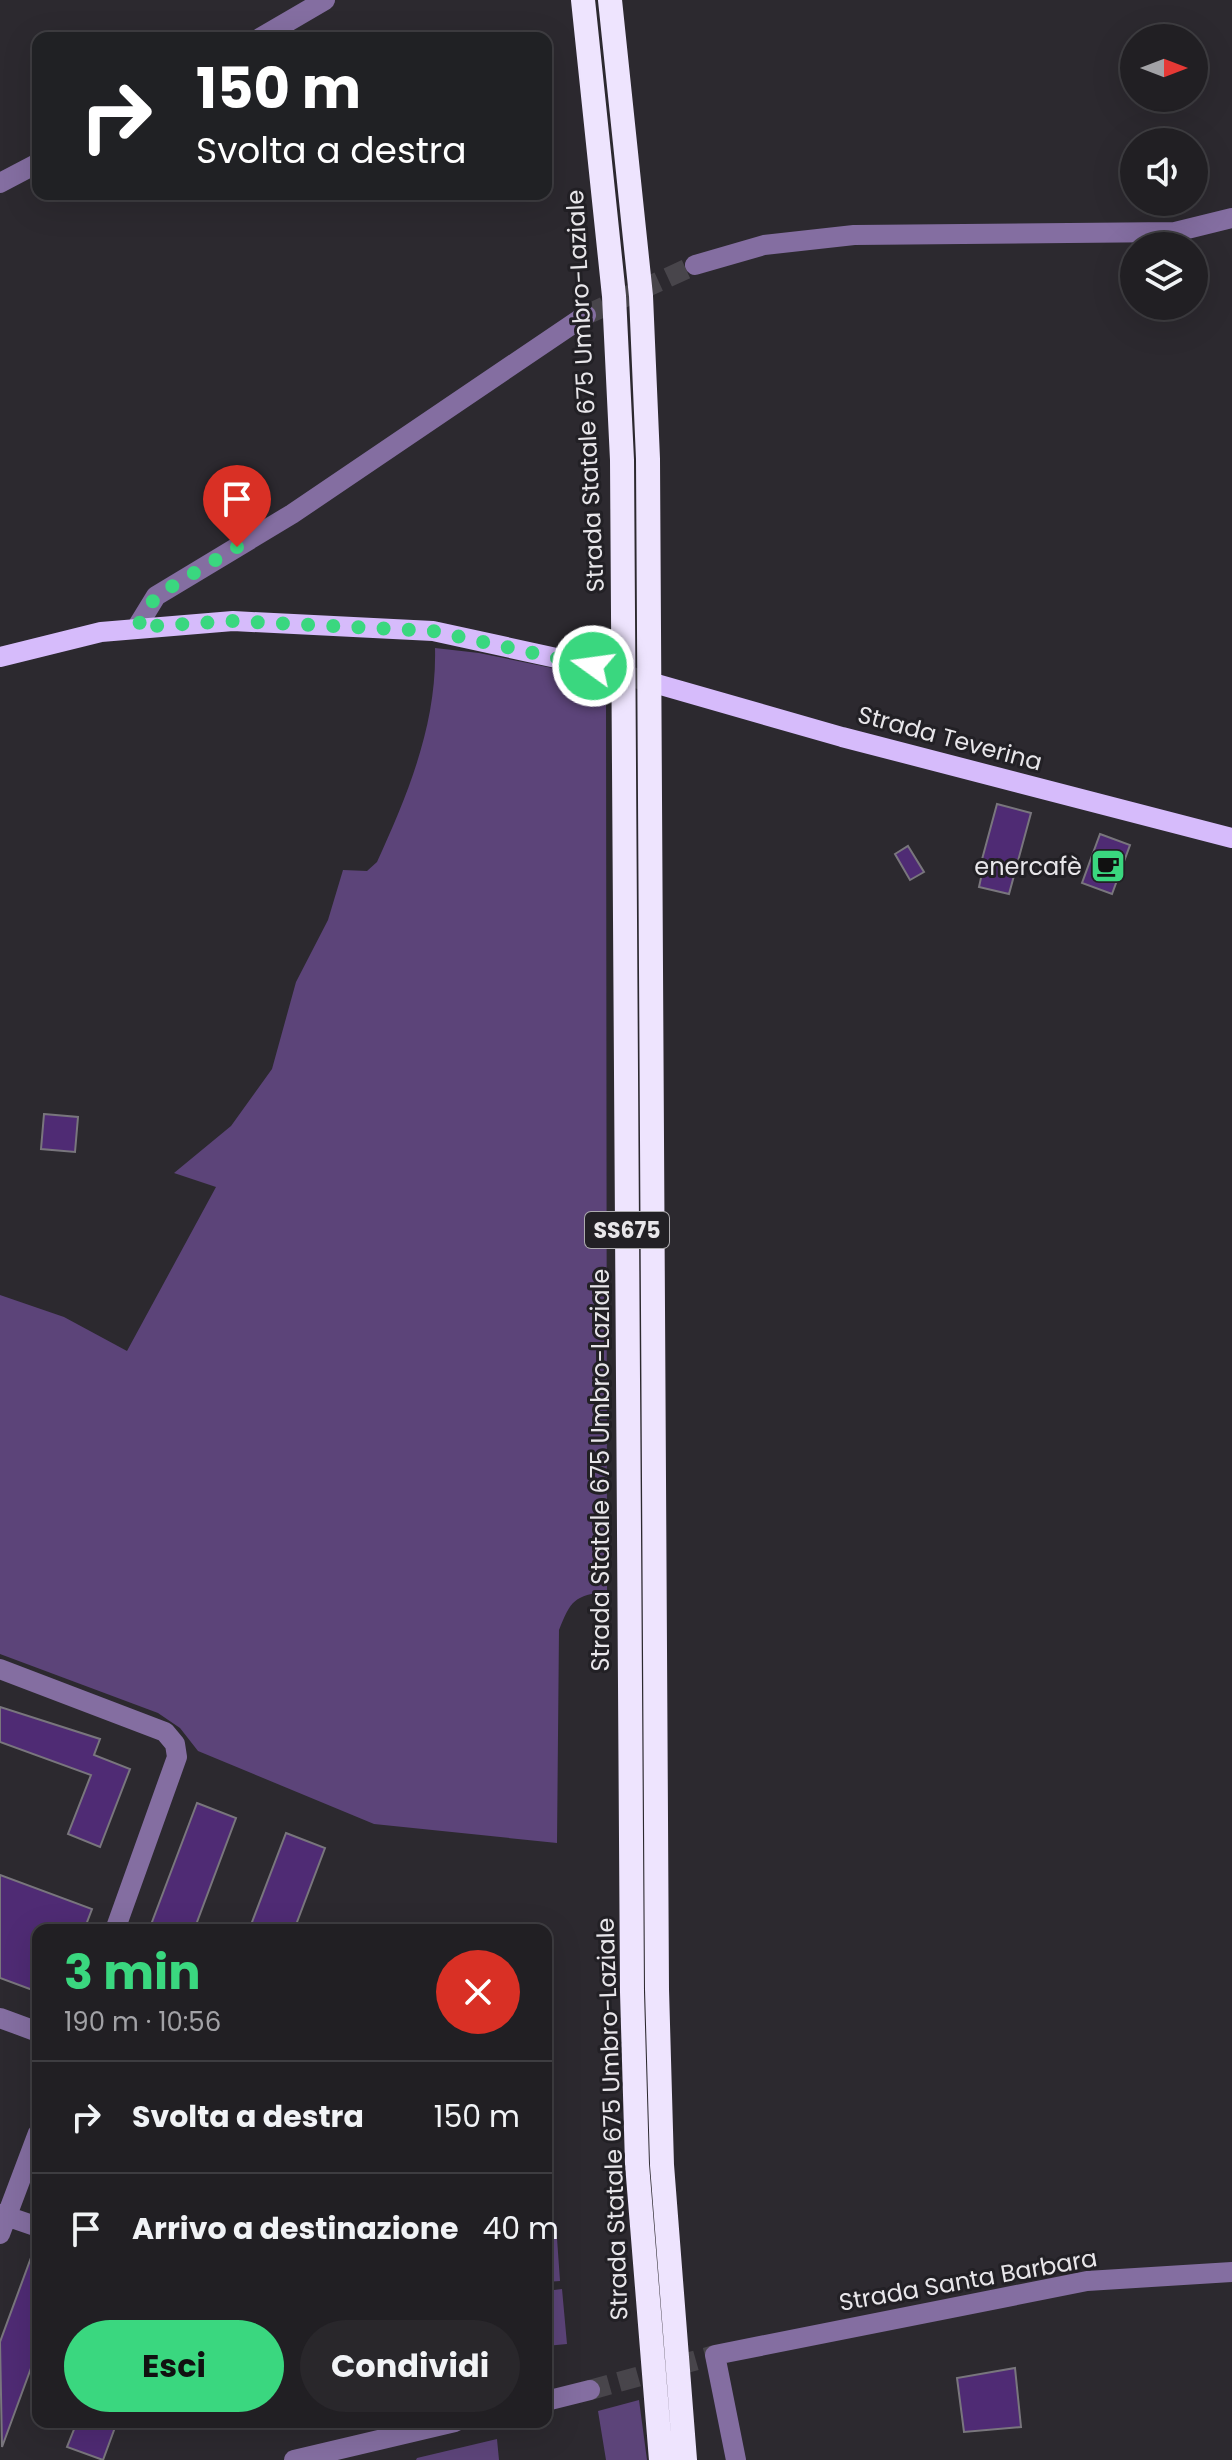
<!DOCTYPE html>
<html lang="it">
<head>
<meta charset="utf-8">
<style>
	:root { --surface:#211f23; --page:#29272b; --text:#f1f3f6; --muted:#a2a2a6; --line:#3e3d41; --accent:#3ad77f }
	body { margin:0; font-family:Poppins,sans-serif; background:var(--page); color:var(--text); height:100vh; display:flex; flex-direction:column; font-size:30px; white-space:nowrap }
	* { box-sizing:border-box; margin:0 }
	p { font-size:26px; color:var(--muted) }
	.icon { flex:none; width:44px; height:44px; fill:none; stroke:currentColor; stroke-width:2; stroke-linecap:round; stroke-linejoin:round }
	.map { position:relative; flex:1; overflow:hidden }
	.side { position:absolute; left:32px; top:1924px; width:520px; height:504px; display:flex; flex-direction:column; background:var(--surface); border-radius:16px; box-shadow:0 8px 32px #0002,0 0 0 2px var(--line) }
	.side>* { flex:none }
	.top-card { position:absolute; left:32px; top:32px; width:520px; height:168px; border-radius:16px; box-shadow:0 8px 32px #0002,0 0 0 2px var(--line); background:#202124; color:#fff; overflow:hidden }
	.needle { width:52px; rotate:90deg }
	.buttons { position:absolute; left:1120px; top:24px; display:grid; gap:16px }
	.buttons a { display:grid; place-items:center; width:88px; height:88px; border-radius:50%; background:var(--surface); box-shadow:0 8px 32px #0002,0 0 0 2px var(--line); font-size:40px }
	.pin { position:absolute; display:grid; place-items:center; width:68px; height:68px; color:#fff; margin:-82px -34px; border-radius:50% 50% 50% 0; rotate:-45deg; box-shadow:0 0 8px #0007 }
	.pin .icon { rotate:45deg }
	.me { position:absolute; width:88px; margin:-44px; rotate:284deg; stroke-linejoin:round; filter:drop-shadow(0 0 6px #0008) }
	.turn { display:flex; align-items:center; gap:28px; height:168px; padding:0 32px; font-size:36px }
	.turn .icon { width:104px; height:104px; stroke-width:2.5 }
	.turn b { display:block; font-size:56px; line-height:68px }
	.round { display:grid; place-items:center; flex:none; width:84px; height:84px; border-radius:42px; background:var(--page) }
	.summary { display:flex; align-items:center; justify-content:space-between; height:136px; padding:0 32px }
	h1 { font-size:48px; font-weight:700; line-height:60px; color:var(--accent) }
	.action { display:flex; gap:16px; margin-top:auto; padding:16px 32px }
	.action a { flex:1; height:92px; border-radius:48px; background:var(--accent); color:#111; font-size:32px; font-weight:700; line-height:92px; text-align:center }
	.action a+a { background:var(--page); color:var(--text) }
	ul { padding:0; list-style:none }
	li { display:flex; align-items:center; gap:24px; height:112px; padding:0 32px; border-top:2px solid var(--line) }
	li div { flex:1 }
	li b { display:block; font-size:30px }
	li em { font-style:normal }
	.map>svg:first-child { display:block }
</style>
</head>
<body>
<div class="map">
<svg width="1232" height="2460" viewBox="0 0 1232 2460">
	<rect width="100%" height="100%" fill="#2c292f"/>
	<path fill="#5c4479" d="M435,648L479,653L606,679L607,1591C574,1596 571,1600 559,1630L557,1843L374,1824L198,1751L180,1728L158,1713L0,1654V1295L64,1317L127,1351L216,1187L174,1173L231,1126L272,1069L296,982L328,920L343,870L367,871L377,862C408,794 437,724 435,648Z
		M556,2224L560,2281L546,2282V2225Z
		M562,2289L567,2344L546,2346V2291Z
		M639,2400L647,2460H606L598,2411Z
		M497,2439L499,2460H416L417,2458Z"/>
	<path fill="#4f2b74" stroke="#79767d" stroke-width="2" d="M997,804L1031,813L1009,894L979,887L984,864L981,863Z
		M1100,834L1130,845L1112,894L1082,883Z
		M908,846L924,872L910,880L895,854Z
		M44,1114L78,1117L75,1152L41,1149Z
		M0,1707L100,1739L94,1755L130,1769L100,1847L68,1834L91,1775L0,1742Z
		M197,1803L236,1818L194,1930H149Z
		M286,1833L325,1848L294,1930H249Z
		M0,1875L92,1909L84,1930H38V1992L0,1978Z
		M36,2244L38,2349L2,2447L0,2342Z
		M1015,2368L1021,2427L964,2432L957,2378Z
		M77,2422H117L103,2460L67,2447Z"/>
	<g fill="none" stroke-linecap="round" stroke-linejoin="round">
		<path stroke="#48454b" stroke-width="20" stroke-dasharray="20 10" stroke-linecap="butt" d="M586,315L695,265
			M590,2390L715,2355"/>
		<path stroke="#48454b" stroke-width="20" stroke-dasharray="20 10" stroke-linecap="butt" d="M593,666L657,684"/>
		<path stroke="#846ea1" stroke-width="20" d="M260,38L325,0
			M0,183L38,163
			M695,265L764,245L854,235L1175,232L1232,218
			M137,627L156,596L292,514L586,315
			M0,1669L165,1732L175,1744L177,1757L115,1930
			M0,2018L38,2032
			M0,2214L38,2227
			M0,2234L38,2133
			M546,2401L590,2390
			M294,2460L455,2422
			M736,2460L715,2355L1087,2281L1232,2272"/>
		<path stroke="#d6bbfb" stroke-width="20" d="M0,657L101,632L233,621L433,631L593,666
			M657,684L842,737L1232,838"/>
		<path stroke="#eee4fe" stroke-width="24" d="M583,0L614,296L622,460L632,1992L637,2164L661,2460
			M610,0L641,296L648,459L657,1989L662,2165L685,2460"/>
	</g>
	<g fill="none" stroke-linecap="round" stroke-linejoin="round">
		<path stroke="#3ad77f" stroke-width="14" stroke-dasharray="0 25.2" d="M237,547L156,596L137,627L233,621L433,631L593,666"/>
	</g>
	<defs>
		<g id="cafe-square" transform="scale(1.8)"><rect x="-9" y="-9" width="18" height="18" rx="4" fill="#3ad77f" stroke="#222025"/><path d="M-5.5-4.5H6V0H3Q3 3.5 0 3.5H-2.5Q-5.5 3.5-5.5 0ZM3-3.2v2h1.7v-2ZM-6 4.5H4V6H-6Z" fill="#111"/></g>
	</defs>
	<g fill-rule="evenodd">
		<use href="#cafe-square" x="1108" y="866"/>
	</g>
	<g text-anchor="middle" dominant-baseline="central" stroke-width="6" stroke-linejoin="round" paint-order="stroke">
		<rect fill="#222025" stroke="#adabaf" stroke-width="2" x="585" y="1212" width="84" height="36" rx="6"/>
		<g font-size="22" font-weight="bold" fill="#e8e6ea">
			<text x="627" y="1230">SS675</text>
		</g>
		<g font-size="24" fill="#e8e6ea" stroke="#222025">
			<text transform="translate(585 391) rotate(-93)">Strada Statale 675 Umbro-Laziale</text>
			<text transform="translate(950 738) rotate(15)">Strada Teverina</text>
			<text transform="translate(600 1470) rotate(-90)">Strada Statale 675 Umbro-Laziale</text>
			<text transform="translate(612 2119) rotate(-92)">Strada Statale 675 Umbro-Laziale</text>
			<text transform="translate(968 2280) rotate(-10)">Strada Santa Barbara</text>
		</g>
		<g font-size="24" fill="#e8e6ea" stroke="#222025" text-anchor="end">
			<text x="1082" y="866">enercafè</text>
		</g>
	</g>
</svg>
<div class="buttons">
<a><svg class="needle" viewBox="-14 -14 28 28"><path d="M0-13l5 13h-10z" fill="#e53935"/><path d="M0 13l5-13h-10z" fill="#a2a2a6"/></svg></a>
<a><svg class="icon" aria-label="sound" viewBox="0 0 24 24"><path d="M4 9h4l5-4v14l-5-4H4zM17 9q2 3 0 6"/></svg></a>
<a><svg class="icon" aria-label="layers" viewBox="0 0 24 24"><path d="M12 4l9 5-9 5-9-5zM3 14l9 5 9-5"/></svg></a>
</div>
<div class="pin" style="left:237px;top:547px;background:#d93025"><svg class="icon" aria-label="arrive" viewBox="0 0 24 24"><path d="M6 21V4h12l-3 4 3 4H6"/></svg></div>
<svg class="me" style="left:593px;top:666px" viewBox="-20 -20 40 40"><circle r="17" fill="#3ad77f" stroke="#fff" stroke-width="3"/><path d="M0-11L8 9 0 5-8 9z" fill="#fff"/></svg>
<div class="top-card">
<div class="turn"><svg class="icon" aria-label="right" viewBox="0 0 24 24"><path d="M7 20v-9h11M14 6l5 5-5 5"/></svg><div><b>150 m</b>Svolta a destra</div></div>
</div>
<section class="side">
<div class="summary"><div><h1>3 min</h1><p>190 m · 10:56</p></div><a class="round" style="background:#d93025;color:#fff"><svg class="icon" aria-label="close" viewBox="0 0 24 24"><path d="M6 6l12 12M18 6L6 18"/></svg></a></div>
<ul>
<li><svg class="icon" aria-label="right" viewBox="0 0 24 24"><path d="M7 20v-9h11M14 6l5 5-5 5"/></svg><div><b>Svolta a destra</b></div><em>150 m</em></li>
<li><svg class="icon" aria-label="arrive" viewBox="0 0 24 24"><path d="M6 21V4h12l-3 4 3 4H6"/></svg><div><b>Arrivo a destinazione</b></div><em>40 m</em></li>
</ul>
<div class="action"><a>Esci</a><a>Condividi</a></div>
</section>
</div>
</body>
</html>
